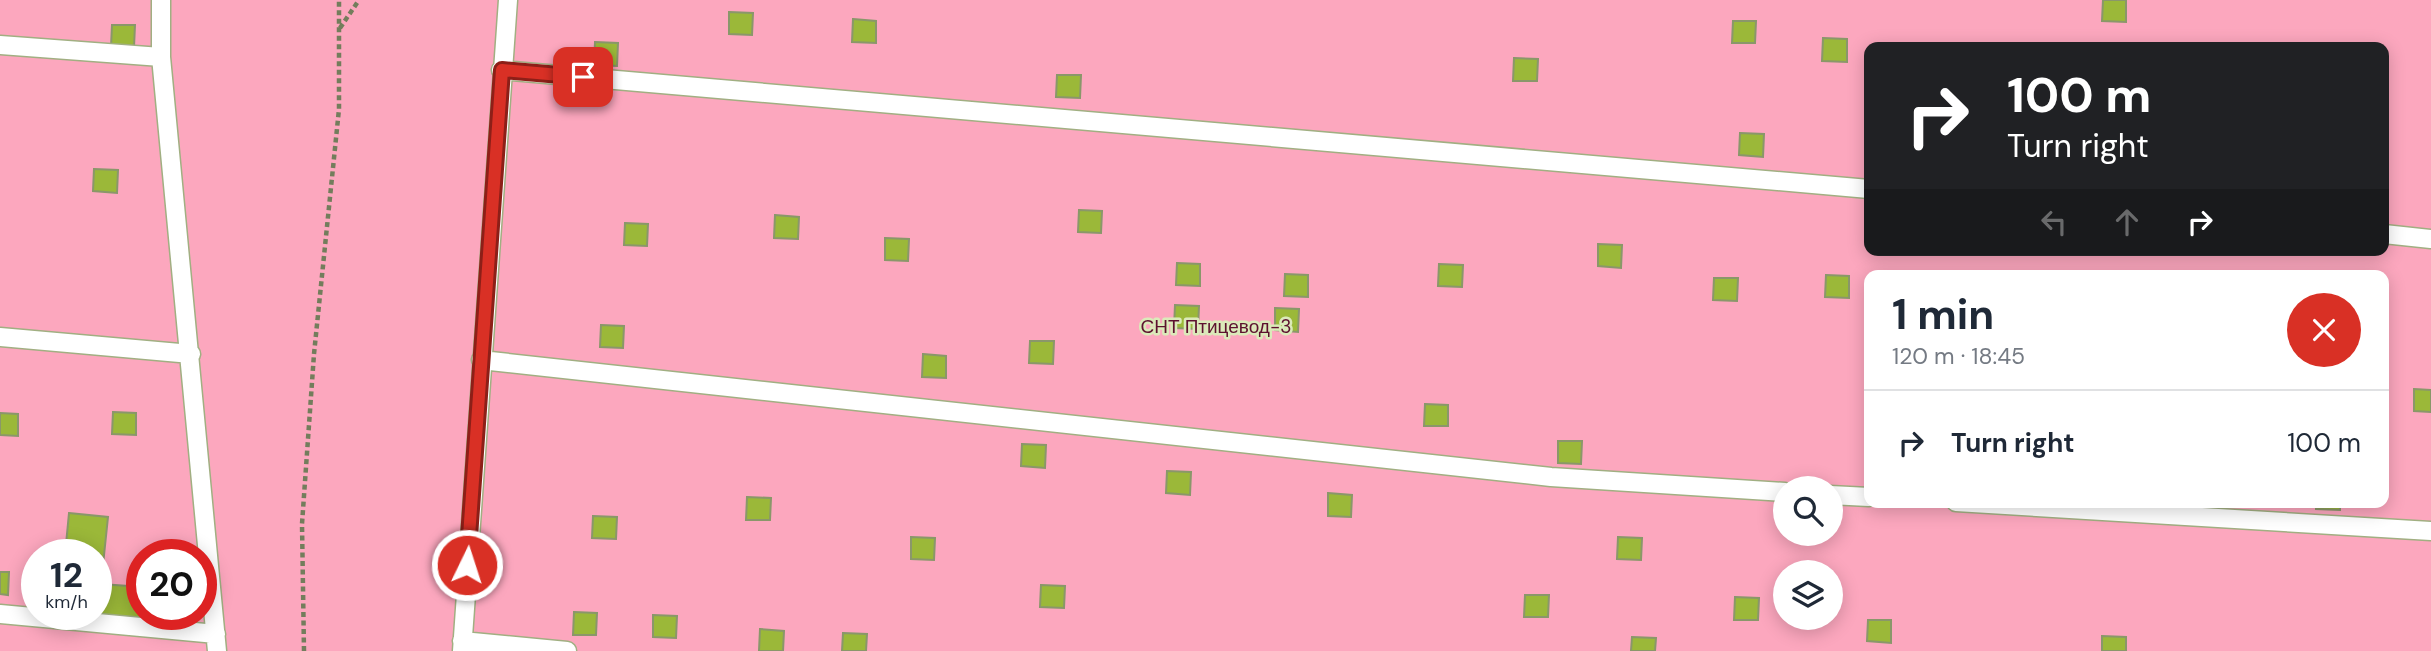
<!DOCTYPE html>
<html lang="en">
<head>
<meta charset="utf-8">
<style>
	:root { --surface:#fff; --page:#f2f2f3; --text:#1f2937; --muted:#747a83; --line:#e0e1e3 }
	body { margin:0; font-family:"DM Sans",sans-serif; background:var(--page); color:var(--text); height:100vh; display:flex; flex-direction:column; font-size:26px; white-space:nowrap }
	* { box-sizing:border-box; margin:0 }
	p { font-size:23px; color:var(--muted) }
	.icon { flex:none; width:38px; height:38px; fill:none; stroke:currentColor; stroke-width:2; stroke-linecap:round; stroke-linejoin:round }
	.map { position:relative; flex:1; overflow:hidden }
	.panel { position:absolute; left:1864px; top:270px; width:525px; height:238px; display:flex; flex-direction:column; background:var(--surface); border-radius:14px; box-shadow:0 4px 18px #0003 }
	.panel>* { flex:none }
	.guide { position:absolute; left:1864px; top:42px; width:525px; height:214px; border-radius:14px; box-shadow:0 4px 18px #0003; background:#202124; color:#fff; overflow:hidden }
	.buttons { position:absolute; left:1773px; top:476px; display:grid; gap:14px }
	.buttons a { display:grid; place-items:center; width:70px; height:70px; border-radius:50%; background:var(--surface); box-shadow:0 4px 18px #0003; font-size:35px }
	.speed { position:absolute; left:21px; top:539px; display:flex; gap:14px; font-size:35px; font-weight:700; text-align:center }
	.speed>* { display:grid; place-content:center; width:91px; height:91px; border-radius:50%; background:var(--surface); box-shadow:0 4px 18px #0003; line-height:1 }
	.speed small { font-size:18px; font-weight:400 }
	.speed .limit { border:10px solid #d22; background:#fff; color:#111 }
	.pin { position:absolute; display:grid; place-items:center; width:60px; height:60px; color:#fff; margin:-30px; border-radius:14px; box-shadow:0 4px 10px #0006 }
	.me { position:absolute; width:77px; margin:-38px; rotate:4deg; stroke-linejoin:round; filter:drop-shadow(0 0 5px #0008) }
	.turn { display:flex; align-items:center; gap:24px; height:147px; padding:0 28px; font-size:32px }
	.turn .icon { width:91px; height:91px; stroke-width:2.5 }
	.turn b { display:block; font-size:49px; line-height:60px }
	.lanes { display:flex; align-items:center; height:66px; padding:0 28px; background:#0003; justify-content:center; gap:35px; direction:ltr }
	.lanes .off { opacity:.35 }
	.round { display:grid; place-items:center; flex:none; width:74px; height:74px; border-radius:37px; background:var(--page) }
	.headline { display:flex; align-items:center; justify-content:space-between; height:119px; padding:0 28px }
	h1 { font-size:42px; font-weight:700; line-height:52px }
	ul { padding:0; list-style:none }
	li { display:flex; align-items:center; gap:21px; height:105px; padding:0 28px; border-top:2px solid var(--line) }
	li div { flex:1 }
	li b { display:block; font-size:26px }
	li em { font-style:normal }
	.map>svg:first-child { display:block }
</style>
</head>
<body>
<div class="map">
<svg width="2431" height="651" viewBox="0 0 2431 651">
	<rect width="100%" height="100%" fill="#ceddad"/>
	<path fill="#fca7be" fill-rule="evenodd" d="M0,0H2431V651H0ZM1869,47H2384V250H1869ZM1869,275H2384V502H1869ZM1785,488H1830V534H1785ZM37,555H96V614H37ZM142,555H201V614H142ZM1785,572H1830V618H1785Z"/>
	<path fill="#9bb839" stroke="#8a976a" stroke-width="2" d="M2103,0H2126V22L2102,21Z
		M729,12L753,13L752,35L729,34Z
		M853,19L876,21V43L852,42Z
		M1733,21H1756L1755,43H1732Z
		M112,25H135L134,47H111Z
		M1823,38L1847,39V62L1822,61Z
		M595,42L618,43L617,66L594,65Z
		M1514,58L1538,59L1537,81H1513Z
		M1057,75H1081L1080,98L1056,97Z
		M1740,133L1764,134L1763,157L1739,155Z
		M94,169L118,170L117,193L93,191Z
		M1079,210L1102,211L1101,233L1078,232Z
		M775,215L799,217L798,239L774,238Z
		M625,223L648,224L647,246L624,245Z
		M885,238L909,239L908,261L885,260Z
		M1598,244L1622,245L1621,268L1598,266Z
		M1177,263L1200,264V286L1176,285Z
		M1439,264L1463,265L1462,287L1438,286Z
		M1285,274L1308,275V297L1284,296Z
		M1826,275L1849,276V298L1825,297Z
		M1714,278H1738L1737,301L1713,300Z
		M1175,305L1199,306L1198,329L1174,328Z
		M1275,308L1299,309L1298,332L1275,330Z
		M601,325L624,326L623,348L600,347Z
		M1030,341H1054L1053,364L1029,363Z
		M923,354L946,356V378L922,377Z
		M2414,389L2431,390V412L2414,411Z
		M1425,404L1448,405V426H1424Z
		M113,412L136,413V435L112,434Z
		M0,413L18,414V436L0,435Z
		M1558,441H1582L1581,464L1558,463Z
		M1022,444L1046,445L1045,468L1021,466Z
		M1167,471L1191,472L1190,495L1166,493Z
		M1328,493L1352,495L1351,517L1328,516Z
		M747,497L771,498L770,520H746Z
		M2272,502H2295V507L2272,505Z
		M2316,502H2340V510L2316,509Z
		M69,513L108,517L101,584L142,587V614H160L159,625L96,614V555H65Z
		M593,516L617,517L616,539L592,538Z
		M911,537L935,538L934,560L911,559Z
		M1618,537L1642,538L1641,560L1617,559Z
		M0,572H9L8,595L0,594Z
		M1041,585L1065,586L1064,608L1040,607Z
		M1525,595H1549L1548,617H1524Z
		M1735,597L1759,598L1758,620H1734Z
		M574,612L597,613L596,635H573Z
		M653,615L677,616L676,638L653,637Z
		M1868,620H1891V643L1867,641Z
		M760,629L784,631L783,651H759Z
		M843,633L867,634L866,651H842Z
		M2102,636L2126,637V651H2102Z
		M1632,637L1656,638L1655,651H1631Z"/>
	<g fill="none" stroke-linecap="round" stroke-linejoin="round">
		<g stroke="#a1af82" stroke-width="21">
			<path id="lane" d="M161,0V57L217,651
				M0,45L161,57
				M501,70L1869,189
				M2384,234L2431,239
				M0,337L191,354
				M481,360L1551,477L1785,492
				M1830,495L1869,497
				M1956,502L2431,531
				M0,614L216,634
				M462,641L567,651
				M462,651L508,0"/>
		</g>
		<path stroke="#737d5c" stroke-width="4.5" stroke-dasharray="5 3.5" stroke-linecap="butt" d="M340,28L359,0
			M304,651L302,524L314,354L339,109V0"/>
		<use href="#lane" stroke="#fff" stroke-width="18"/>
	</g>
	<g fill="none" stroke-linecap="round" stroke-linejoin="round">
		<g stroke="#8d1f18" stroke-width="18">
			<path id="route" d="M467,565L502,70L583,77"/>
		</g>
		<use href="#route" stroke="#d93025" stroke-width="12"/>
	</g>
	<g text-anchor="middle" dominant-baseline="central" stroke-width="5" stroke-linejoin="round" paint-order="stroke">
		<g font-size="19" fill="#5d112f" stroke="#dbeaba">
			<text x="1216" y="326">СНТ Птицевод-3</text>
		</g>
	</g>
</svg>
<div class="buttons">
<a><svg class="icon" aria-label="search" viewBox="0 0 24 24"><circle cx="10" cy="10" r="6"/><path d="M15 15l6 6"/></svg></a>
<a><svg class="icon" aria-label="layers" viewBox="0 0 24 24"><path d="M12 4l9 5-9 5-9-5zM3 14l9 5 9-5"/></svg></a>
</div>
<div class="speed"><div>12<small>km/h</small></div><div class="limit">20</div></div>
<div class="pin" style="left:583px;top:77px;background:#d93025"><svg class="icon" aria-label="arrive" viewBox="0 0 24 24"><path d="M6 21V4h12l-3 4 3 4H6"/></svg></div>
<svg class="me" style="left:467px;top:565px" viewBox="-20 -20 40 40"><circle r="17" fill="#d93025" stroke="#fff" stroke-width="3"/><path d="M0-11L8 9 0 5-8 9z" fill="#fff"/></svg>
<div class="guide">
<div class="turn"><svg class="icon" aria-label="right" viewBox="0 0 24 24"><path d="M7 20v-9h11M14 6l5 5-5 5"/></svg><div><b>100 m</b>Turn right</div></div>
<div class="lanes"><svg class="icon off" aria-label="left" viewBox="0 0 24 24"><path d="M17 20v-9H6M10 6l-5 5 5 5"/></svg><svg class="icon off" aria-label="ahead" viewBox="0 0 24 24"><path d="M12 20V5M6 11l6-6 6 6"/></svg><svg class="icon" aria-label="right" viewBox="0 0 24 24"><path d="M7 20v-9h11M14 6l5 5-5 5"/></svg></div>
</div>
<section class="panel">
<div class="headline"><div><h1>1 min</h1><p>120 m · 18:45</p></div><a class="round" style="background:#d93025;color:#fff"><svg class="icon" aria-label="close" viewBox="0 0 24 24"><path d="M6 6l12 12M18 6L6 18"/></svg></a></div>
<ul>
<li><svg class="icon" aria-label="right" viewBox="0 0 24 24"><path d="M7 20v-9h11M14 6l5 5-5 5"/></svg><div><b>Turn right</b></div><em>100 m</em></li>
</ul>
</section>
</div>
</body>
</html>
